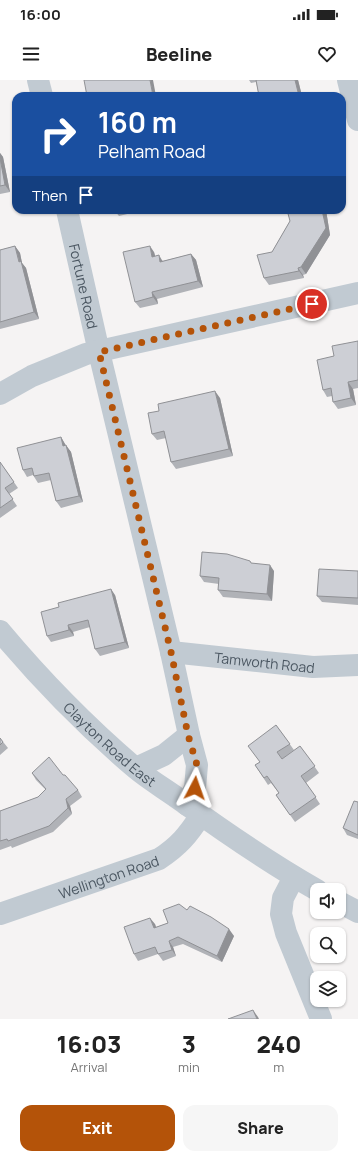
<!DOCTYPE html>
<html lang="en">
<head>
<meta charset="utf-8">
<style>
	:root { --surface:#fff; --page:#f6f6f6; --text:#222; --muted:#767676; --accent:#b45309 }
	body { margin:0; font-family:Manrope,sans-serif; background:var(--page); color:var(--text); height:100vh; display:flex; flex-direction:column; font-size:15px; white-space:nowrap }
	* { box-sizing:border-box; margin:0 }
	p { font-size:13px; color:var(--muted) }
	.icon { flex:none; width:22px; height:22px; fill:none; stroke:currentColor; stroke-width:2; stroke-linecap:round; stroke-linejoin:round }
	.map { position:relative; height:939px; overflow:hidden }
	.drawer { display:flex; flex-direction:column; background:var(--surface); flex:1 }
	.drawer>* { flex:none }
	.banner { position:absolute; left:12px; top:12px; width:334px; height:122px; border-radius:12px; box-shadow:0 1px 3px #0004; background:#1a4fa0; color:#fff; overflow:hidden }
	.tools { position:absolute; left:310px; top:803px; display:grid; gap:8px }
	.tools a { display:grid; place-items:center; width:36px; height:36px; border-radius:8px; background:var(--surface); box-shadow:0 1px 3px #0004; font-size:20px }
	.pin { position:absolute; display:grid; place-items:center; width:34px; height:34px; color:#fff; margin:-17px; border:2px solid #fff; border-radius:50%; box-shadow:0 1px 4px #0007 }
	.me { position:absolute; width:44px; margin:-22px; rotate:4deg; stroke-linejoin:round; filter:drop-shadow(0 0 3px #0008) }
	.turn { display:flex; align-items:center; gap:14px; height:84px; padding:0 20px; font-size:18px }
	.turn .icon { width:52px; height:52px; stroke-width:2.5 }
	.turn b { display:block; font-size:28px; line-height:34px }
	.then { display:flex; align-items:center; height:38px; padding:0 20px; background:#0003; gap:8px; font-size:15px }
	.eta { display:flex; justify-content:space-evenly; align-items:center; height:68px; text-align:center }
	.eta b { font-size:24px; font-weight:800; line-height:28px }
	.button { display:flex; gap:8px; margin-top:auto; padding:8px 20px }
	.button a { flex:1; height:46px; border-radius:12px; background:var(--accent); color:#fff; font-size:16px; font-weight:800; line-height:46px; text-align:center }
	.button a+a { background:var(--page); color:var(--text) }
	.status { display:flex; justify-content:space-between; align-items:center; height:28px; padding:0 20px; background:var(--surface); direction:ltr }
	.status svg { height:11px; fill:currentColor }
	header { display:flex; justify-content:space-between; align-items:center; height:52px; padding:0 20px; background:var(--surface); font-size:18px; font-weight:800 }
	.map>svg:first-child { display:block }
</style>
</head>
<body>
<div class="status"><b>16:00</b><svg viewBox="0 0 49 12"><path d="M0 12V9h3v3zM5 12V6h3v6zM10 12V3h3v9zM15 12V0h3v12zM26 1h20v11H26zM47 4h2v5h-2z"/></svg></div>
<header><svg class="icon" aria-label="menu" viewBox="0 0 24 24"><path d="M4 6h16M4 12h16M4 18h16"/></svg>Beeline<svg class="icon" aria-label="heart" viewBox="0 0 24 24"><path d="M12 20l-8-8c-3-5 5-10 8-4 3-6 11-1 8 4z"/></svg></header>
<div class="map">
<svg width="358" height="939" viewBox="0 0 358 939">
	<rect width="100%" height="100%" fill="#f5f3f3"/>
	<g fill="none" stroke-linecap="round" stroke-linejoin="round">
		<g stroke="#c1cad2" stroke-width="22">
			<path d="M38,0L42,16"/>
			<path d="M348,0L358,40"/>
			<path id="s1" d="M67,130L99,272L171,572L189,655L197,685L195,708L187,725"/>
			<path d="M0,314L32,296L86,274L358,213"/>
			<path id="s2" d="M0,551C41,600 85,645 134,687C149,700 167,710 183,722C226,753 271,784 317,810"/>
			<path id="s3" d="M171,572L313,587L358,585"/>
			<path d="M136,688L164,675L189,655"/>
			<path d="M294,797L283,818L281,834L286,853L321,939"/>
			<path d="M339,822L358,832"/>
			<path id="s4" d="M0,834L159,779C179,766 188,755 201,735"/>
		</g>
	</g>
	<path fill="#b0b2b7" d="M249,0H298L302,16H259L256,2L251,3Z
		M0,73L3,77L10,112L0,114Z
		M114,130H144L119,136Z
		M287,130H326L330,155L306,194L303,195L304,198L269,205L264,198L272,172L290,141Z
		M15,166L20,173L22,183L26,188L39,239L0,249V170Z
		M154,172L155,176L163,181L191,174L196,180L203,207L157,219L158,224L140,228L135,222Z
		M358,261V308L353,309L356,325L338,329L333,322L332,316L327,317L323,310L334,276Z
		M220,318L233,376L176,389L171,382L166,358L157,360L152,354Z
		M61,357L65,364L66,366L71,372L83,422L61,428L56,421L51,400L38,403L33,395L27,397L23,390Z
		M0,382L18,408L9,414L17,426L0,438Z
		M252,483L274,491L272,521L223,517L218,510L219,504L204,502L200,496Z
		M358,491V525L322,522L317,516Z
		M115,515L129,568L100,576L95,569L90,547L73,552L74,556L51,562L47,556Z
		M276,645L294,670L282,679L300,666L319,693L306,703L320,724L295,742L276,715L279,713L271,703L268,705L255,685L260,682Z
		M0,658L8,668L0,675Z
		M32,693L63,695L78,710L82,717L70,726L72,734L53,752L12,768L11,766L0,770V731L38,717L46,710L36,700Z
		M358,722V759L347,755L343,748Z
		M187,830L234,856L222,882L183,864L173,867L176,876L163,881L158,874L138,881L134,874L155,844L156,847L168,843Z"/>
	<path fill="#909195" d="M150,0H153L156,16H153Z
		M295,0H298L302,16H299Z
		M0,73L3,77L10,112L5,105L0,78Z
		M322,130H326L330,155L306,194L301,187Z
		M15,166L20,173L22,183L26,188L39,239L34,232Z
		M150,166L154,172L157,183L152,177Z
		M191,174L196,180L203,207L198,201Z
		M159,175L163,182H160Z
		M298,188L303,195L304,198L299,191Z
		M152,212L157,219L158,224L153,217Z
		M348,302L353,309L356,325L351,318Z
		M215,311L220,318L233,376L229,369Z
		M61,357L65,364L68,373L63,366Z
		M66,365L71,372L83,422L79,416Z
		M270,485L274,491L272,521L267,514Z
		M111,509L115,515L129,568L125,562Z
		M68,545L73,552L74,556L69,550Z
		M66,719L70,726L72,734L68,728Z
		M150,838L155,844L158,854L154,848Z
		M229,849L234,856L222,882L217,876Z
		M169,861L173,867L176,876L172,870Z
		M253,930L258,937L259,939H257Z"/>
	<path fill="#cdcfd5" stroke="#909195" d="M84,0H150L153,16H87Z
		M256,0H295L299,16H259Z
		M0,78L5,105L0,106Z
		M287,130H322L326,148L301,187L298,188L299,191L264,198L257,175L272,172L290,141Z
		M15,166L19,182L21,181L34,232L0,242V170Z
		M150,166L152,177L159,175L160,182L191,174L198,201L152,212L153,217L135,222L123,172Z
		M358,261V300L348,302L351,318L333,322L331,308L323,310L317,280L334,276L332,266Z
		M215,311L229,369L171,382L164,351L152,354L148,333L159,331L158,324Z
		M61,357L63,366L66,365L79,416L56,421L49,393L34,396L32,388L23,390L17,368Z
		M0,382L14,402L5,408L13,419L0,428Z
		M202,472L227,474L250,481L251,483L270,485L267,514L218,510L219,498L200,496Z
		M319,489L358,491V518L317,516Z
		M111,509L125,562L95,569L88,540L68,545L69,550L47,556L41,532L59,527L58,523Z
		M276,645L290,664L277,672L282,679L300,666L315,686L301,696L316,717L290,735L276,715L279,713L267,696L264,698L255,685L260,682L248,666Z
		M0,658L3,662L0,665Z
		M49,677L63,695H65L78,710L66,719L68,728L49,746L8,761L7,759L0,761V731L38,717L46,709L32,693Z
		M354,721L358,722V755L343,748Z
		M179,824L187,830L190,826L211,837L229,849L217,876L178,857L169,861L172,870L158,874L155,867L134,874L124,847L150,838L154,848L168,843L163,830Z
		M253,930L257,939H228Z"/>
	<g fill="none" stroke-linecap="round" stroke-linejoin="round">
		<path stroke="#b45309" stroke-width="7" stroke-dasharray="0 12.6" d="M195,708L197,685L188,655L171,572L99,272L312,224"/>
	</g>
	<g text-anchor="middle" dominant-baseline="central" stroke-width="3" stroke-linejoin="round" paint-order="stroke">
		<g font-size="14" fill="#4a5661" stroke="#fff">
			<text stroke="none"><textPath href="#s1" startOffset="78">Fortune Road</textPath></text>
			<text stroke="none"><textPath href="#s3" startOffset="94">Tamworth Road</textPath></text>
			<text stroke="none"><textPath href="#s2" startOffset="158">Clayton Road East</textPath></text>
			<text stroke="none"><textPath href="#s4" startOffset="115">Wellington Road</textPath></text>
		</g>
	</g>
</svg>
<div class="tools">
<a><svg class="icon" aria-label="sound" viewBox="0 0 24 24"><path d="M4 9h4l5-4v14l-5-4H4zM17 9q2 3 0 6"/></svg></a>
<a><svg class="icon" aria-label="search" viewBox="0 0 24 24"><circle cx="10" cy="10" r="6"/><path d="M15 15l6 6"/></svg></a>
<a><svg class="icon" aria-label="layers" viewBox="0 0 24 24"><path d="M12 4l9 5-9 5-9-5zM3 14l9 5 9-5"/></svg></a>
</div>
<div class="pin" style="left:312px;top:224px;background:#d93025"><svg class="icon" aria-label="arrive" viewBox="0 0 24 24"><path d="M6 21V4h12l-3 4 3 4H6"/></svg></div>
<svg class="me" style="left:195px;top:708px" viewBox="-20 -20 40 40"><path d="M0-17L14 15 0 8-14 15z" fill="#b45309" stroke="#fff" stroke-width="4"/></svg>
<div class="banner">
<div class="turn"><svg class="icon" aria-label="right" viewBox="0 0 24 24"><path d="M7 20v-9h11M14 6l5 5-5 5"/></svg><div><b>160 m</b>Pelham Road</div></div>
<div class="then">Then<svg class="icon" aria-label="arrive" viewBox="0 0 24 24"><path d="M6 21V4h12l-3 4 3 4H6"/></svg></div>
</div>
</div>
<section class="drawer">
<div class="eta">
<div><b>16:03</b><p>Arrival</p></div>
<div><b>3</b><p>min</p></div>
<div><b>240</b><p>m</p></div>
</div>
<div class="button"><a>Exit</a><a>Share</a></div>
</section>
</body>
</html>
